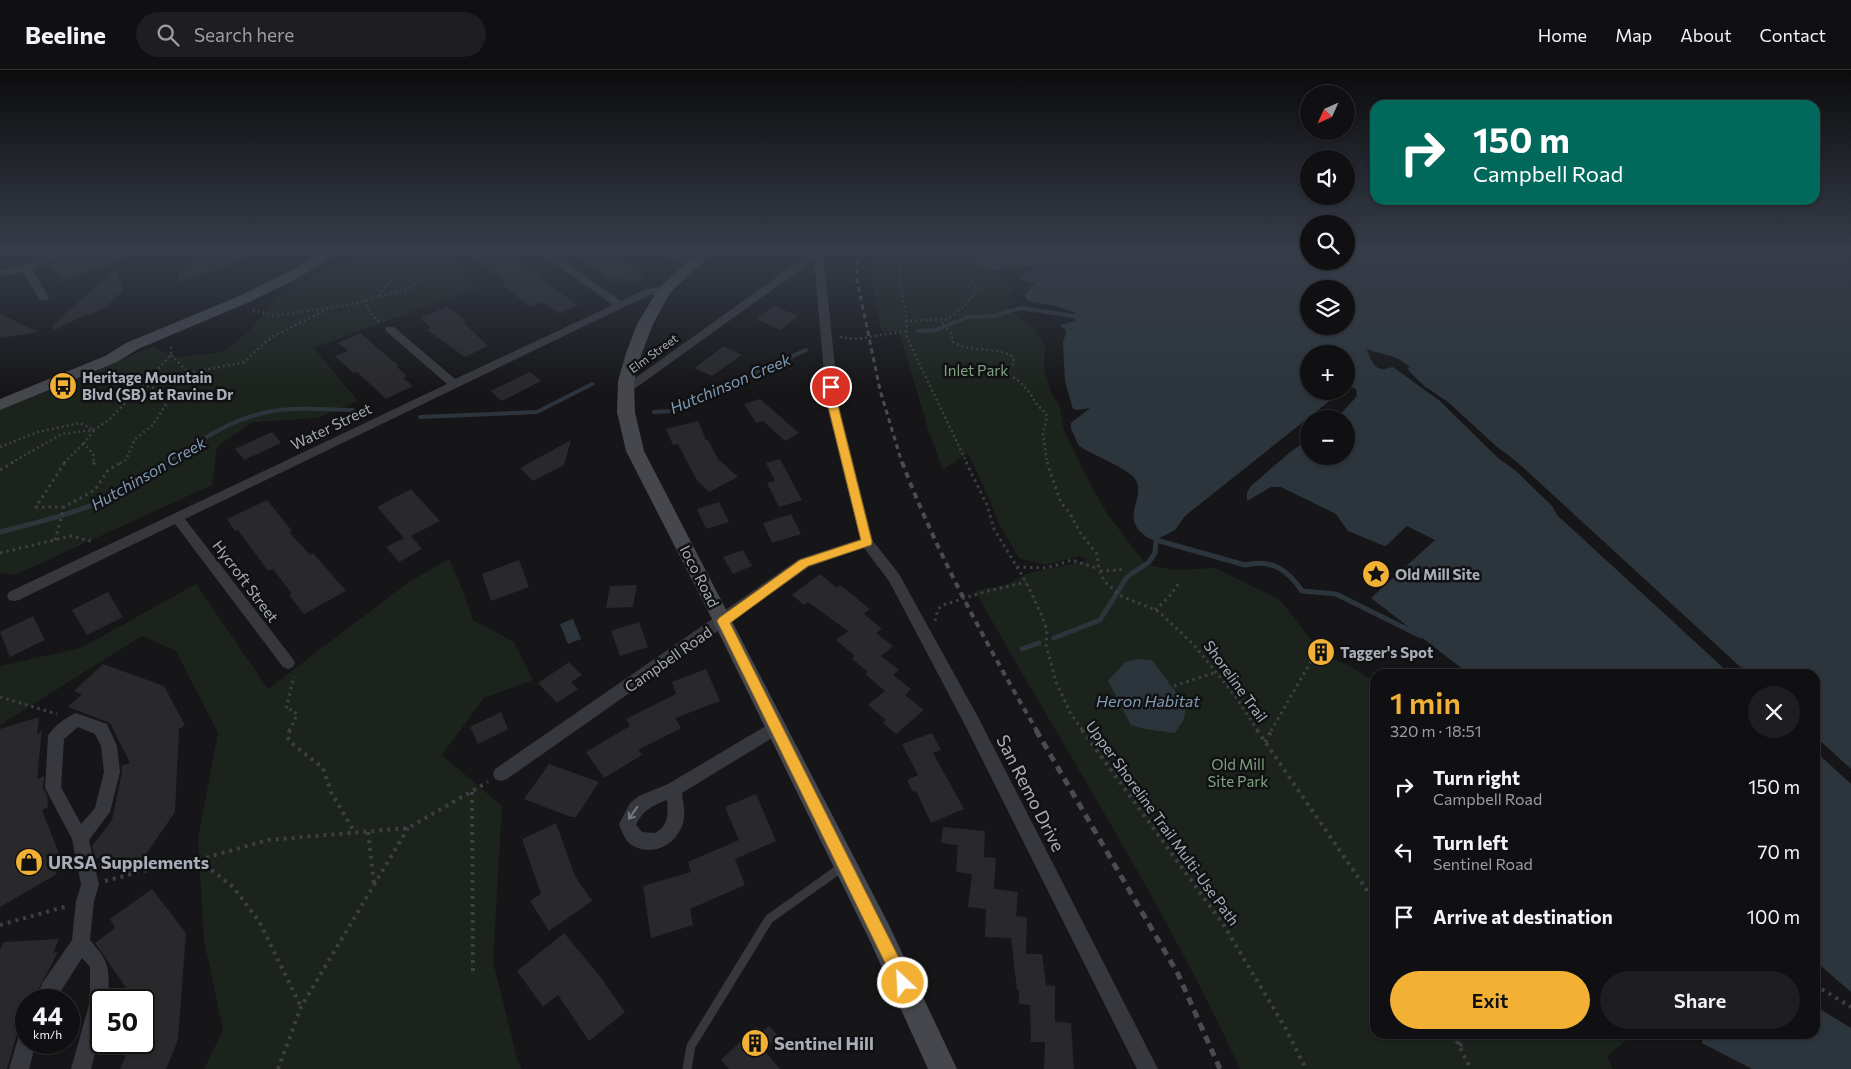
<!DOCTYPE html>
<html lang="en">
<head>
<meta charset="utf-8">
<style>
	:root { --surface:#101012; --page:#1e1e20; --text:#f1f3f6; --muted:#9c9d9f; --line:#303032; --accent:#f2b134 }
	body { margin:0; font-family:Commissioner,sans-serif; background:var(--page); color:var(--text); height:100vh; display:flex; flex-direction:column; font-size:19px; white-space:nowrap }
	* { box-sizing:border-box; margin:0 }
	p { font-size:16px; color:var(--muted) }
	.icon { flex:none; width:28px; height:28px; fill:none; stroke:currentColor; stroke-width:2; stroke-linecap:round; stroke-linejoin:round }
	.map { position:relative; flex:1; overflow:hidden }
	.details { position:absolute; left:1370px; top:599px; width:450px; height:370px; display:flex; flex-direction:column; background:var(--surface); border-radius:15px; box-shadow:0 1px 4px #0004,0 0 0 1px var(--line) }
	.details>* { flex:none }
	.top-card { position:absolute; left:1370px; top:30px; width:450px; height:105px; border-radius:15px; box-shadow:0 1px 4px #0004,0 0 0 1px var(--line); background:#00695c; color:#fff; overflow:hidden }
	.needle { width:32px; rotate:225deg }
	.tools { position:absolute; left:1300px; top:15px; display:grid; gap:10px }
	.tools a { display:grid; place-items:center; width:55px; height:55px; border-radius:50%; background:var(--surface); box-shadow:0 1px 4px #0004,0 0 0 1px var(--line); font-size:25px }
	.speed { position:absolute; left:15px; top:919px; display:flex; gap:10px; font-size:25px; font-weight:700; text-align:center }
	.speed>* { display:grid; place-content:center; width:65px; height:65px; border-radius:50%; background:var(--surface); box-shadow:0 1px 4px #0004,0 0 0 1px var(--line); line-height:1 }
	.speed small { font-size:12px; font-weight:400 }
	.speed .limit { border:2px solid #111; border-radius:8px; background:#fff; color:#111 }
	.pin { position:absolute; display:grid; place-items:center; width:42px; height:42px; color:#fff; margin:-21px; border:2px solid #fff; border-radius:50%; box-shadow:0 1px 5px #0007 }
	.me { position:absolute; width:55px; margin:-28px; rotate:335deg; stroke-linejoin:round; filter:drop-shadow(0 0 4px #0008) }
	.turn { display:flex; align-items:center; gap:18px; height:105px; padding:0 20px; font-size:22px }
	.turn .icon { width:65px; height:65px; stroke-width:2.5 }
	.turn b { display:block; font-size:35px; line-height:42px }
	.round { display:grid; place-items:center; flex:none; width:52px; height:52px; border-radius:26px; background:var(--page) }
	.headline { display:flex; align-items:center; justify-content:space-between; height:85px; padding:0 20px }
	h1 { font-size:30px; font-weight:600; line-height:38px; color:var(--accent) }
	.action { display:flex; gap:10px; margin-top:auto; padding:10px 20px }
	.action a { flex:1; height:58px; border-radius:30px; background:var(--accent); color:#111; font-size:20px; font-weight:600; line-height:58px; text-align:center }
	.action a+a { background:var(--page); color:var(--text) }
	ul { padding:0; list-style:none }
	li { display:flex; align-items:center; gap:15px; height:65px; padding:0 20px }
	li div { flex:1 }
	li b { display:block; font-size:19px }
	li em { font-style:normal }
	header { display:flex; align-items:center; gap:30px; box-sizing:border-box; height:70px; padding:0 25px; background:var(--surface); border-bottom:1px solid var(--line) }
	header strong { font-size:24px }
	nav { display:flex; gap:28px; margin-inline-start:auto; font-size:18px }
	.search { width:350px; height:45px; background:var(--page); display:flex; align-items:center; gap:12px; box-sizing:border-box; padding:0 18px; border-radius:28px; color:var(--muted); font-size:19px }
	.map>svg:first-child { display:block }
</style>
</head>
<body>
<header>
<strong>Beeline</strong>
<div class="search"><svg class="icon" aria-label="search" viewBox="0 0 24 24"><circle cx="10" cy="10" r="6"/><path d="M15 15l6 6"/></svg>Search here</div>
<nav><a>Home</a><a>Map</a><a>About</a><a>Contact</a></nav>
</header>
<div class="map">
<svg width="1851" height="999" viewBox="0 0 1851 999">
	<rect width="100%" height="100%" fill="#161618"/>
	<path fill="#1c231d" d="M354,181H449L462,192L473,219L314,278L358,331L317,348L252,352L217,377L212,415L15,505L0,502V338L152,277L177,287L224,282L250,260L276,228Z
		M870,181H996L1009,199L988,201L1001,208V211L1008,212L1012,219L1009,227V237L1015,245L1030,254L1045,276L1044,298L1052,325L1059,334L1064,360L1084,402L1106,442L1146,495L1177,500L1215,498L1280,530L1313,572L1308,583L1329,592L1331,588L1350,596L1375,612V964H1634L1607,986L1613,999H1240C1165,835 1064,679 975,521L1008,514L1026,504L1088,490L1080,486L1046,495L1019,488L999,454L991,433L968,383L943,400L928,359L899,261L881,262L871,207Z
		M449,489L458,509L473,550L514,572L533,610L484,628L442,685L502,736L493,891L517,989L522,999H204L223,960L204,869L198,769L218,663L176,581L142,566L0,655V596L81,578L196,514L268,619L409,512Z"/>
	<path fill="#2c353c" fill-rule="evenodd" d="M974,181H1309V191H1346V181H1851V699L1815,666V604H1748L1516,391L1497,377L1448,332L1424,316L1409,301L1408,298L1410,297C1397,285 1383,285 1367,279C1369,286 1374,301 1385,299C1388,298 1390,297 1393,297L1440,331L1498,388L1516,401L1552,436L1557,445L1730,604H1469L1371,528L1435,470L1407,456L1386,476L1382,475L1348,461L1336,444L1281,417H1271L1247,431V422L1251,416L1289,383L1309,369V386H1346V349H1336L1357,326L1356,319L1349,316L1346,318V284H1309V321H1342L1185,446L1175,460L1156,470C1150,470 1146,467 1142,463C1121,445 1147,426 1135,409C1129,399 1091,384 1079,376L1071,359V353L1090,338L1078,340L1073,339L1065,312L1063,272L1066,263L1065,259L1059,255L1075,251L1076,243L1056,236L1028,231L1024,225L1035,214L1017,208L1038,196H1015L1013,199L986,200L976,192ZM1309,219H1346V256H1309Z
		M573,549L581,569L568,574L560,554Z
		M1138,589L1152,590L1186,636L1184,649L1175,663L1145,659L1131,655L1108,611L1125,592Z
		M1815,681L1851,714V922L1815,891Z
		M1815,936L1851,958V999H1752L1702,973V964H1815Z"/>
	<g fill="none" stroke-linecap="round" stroke-linejoin="round">
		<path stroke="#2c353c" stroke-width="4" d="M918,261L936,260L968,247L994,246L1021,238L1080,247
			M654,342L673,341L806,280
			M420,347L537,342L592,314
			M165,393C200,370 237,345 280,340C304,337 329,340 353,340"/>
		<path stroke="#2c353c" stroke-width="5" d="M0,462C36,453 73,444 107,429C128,419 148,405 167,392
			M1054,568L1100,550L1127,507L1149,492L1155,483L1156,470L1245,495C1272,489 1287,499 1302,521L1336,524L1421,566
			M1022,579L1039,573"/>
	</g>
	<path fill="#29292c" d="M85,181H141L142,183L61,211L51,194Z
		M226,181H256L214,201L180,211L177,204L186,199L184,194L203,189V191Z
		M465,181H505L577,235L559,243L542,232L530,237L502,214L506,212Z
		M569,181H612L640,200L638,201L645,206L630,213L623,208L615,212Z
		M116,198L123,220L106,237L90,245L87,244L54,260L52,256Z
		M774,236L798,246L780,260L756,249Z
		M447,237L466,251L463,252L488,276L465,287L427,260L431,258L420,248Z
		M0,244L39,262L0,268Z
		M360,263L399,296L397,297L407,306L403,308L413,316L386,329L357,302L353,303L335,286L348,281L338,273Z
		M724,276L742,285L712,306L694,298Z
		M530,302L541,311L502,331L490,321Z
		M760,329L799,363L785,371L763,351L756,353L744,334Z
		M698,351L706,370H708L718,389L738,407L709,422L696,409L678,374L673,375L666,359Z
		M272,362L281,373L244,390L235,379Z
		M571,370L564,395L533,411L520,398Z
		M780,389L802,430L779,437L767,413L775,411L766,393Z
		M411,419L440,451L411,466L422,479L399,492L386,477L404,468L377,437Z
		M267,430L292,461L289,462L310,485L313,483L346,521L304,544L289,525L292,524L273,499L268,501L238,460L235,461L227,449Z
		M719,432L729,452L706,459L697,439Z
		M791,444L801,464L772,473L763,453Z
		M743,480L752,496L733,504L723,487Z
		M519,490L529,517L491,531L482,504Z
		M820,504L837,518L840,515L870,539L864,544L882,559L876,563L893,576L881,586L899,600L893,605L911,619L905,625L924,640L896,664L883,653L886,650L868,635L885,621L865,604L868,602L852,589L855,586L836,570L848,561L808,532L804,535L792,525Z
		M637,515L633,537L606,538L610,516Z
		M108,522L123,547L87,565L72,540Z
		M33,546L45,570L10,587L0,562Z
		M639,552L648,577L620,586L611,561Z
		M569,592L582,605L571,612L578,619L557,633L538,613Z
		M103,594L164,616L185,655L179,659L175,742L133,803L97,798L102,789L95,788L92,776L112,750L122,702L121,696L130,693L110,653L68,637L82,624L74,621Z
		M706,599L720,631L675,648L681,658L638,680L642,685L604,708L586,682L630,656L626,649L676,624L672,612Z
		M501,642L508,659L478,674L470,657Z
		M39,647L37,665L42,660L37,709L44,706L43,718L47,725L48,737L42,740L63,794L52,792L57,804L0,837V659Z
		M932,663L941,680L933,683L964,739L931,753L916,721L913,722L907,710L918,705L902,674Z
		M549,694L599,712L576,747H571L524,729Z
		M756,724L776,771L735,789L745,815L690,839L693,855L651,868L643,816L691,802L688,792L739,770L725,737Z
		M556,753L575,806L592,831L549,861L530,831L541,824L522,769Z
		M943,757L985,761L984,787L996,788L994,819L1018,822L1016,846L1027,847L1026,884H1042L1046,915L1055,916V952L1071,953L1074,999H1044L1045,972H1031L1030,935L1019,934V920H1017L1011,868L985,867L986,839L968,837L972,804L956,802L958,775L941,773Z
		M152,819L186,863L178,970L166,999H120L132,972H144V930H111V924L127,919L95,873L115,858L110,849Z
		M564,863L599,905L625,942L589,971L558,925L543,937L517,901Z
		M59,869L53,883L58,882L33,930H26V953L24,961L17,964L7,999H0V879L4,872Z
		M769,956L778,966L764,980L780,999H729L721,990L756,957L761,963Z"/>
	<g fill="none" stroke-linecap="round" stroke-linejoin="round">
		<path stroke="#3d3f44" stroke-width="2.5" stroke-dasharray="2 3" stroke-linecap="butt" d="M900,181V213L906,243L907,268L967,393
			M949,181L948,184L961,194L966,206L979,219L962,238L941,254L951,263L953,272C972,284 994,275 1013,287L1014,293L1006,302L1020,312L1030,323L1037,335L1046,343L1047,347L1043,364L1047,393
			M378,226L401,198V181
			M364,230L372,246L381,253
			M253,240L274,246L353,234L410,218L422,210
			M905,251L949,249
			M840,267L857,269L906,261
			M171,285L189,303L245,292L253,283L272,267L329,238
			M0,377L38,362L80,353L94,360L84,373L93,384L94,393
			M11,393L62,364L94,360L110,349L171,285V274
			M64,393L84,373
			M120,393L126,390L135,369L153,355L173,323L143,315"/>
		<path stroke="#3d3f44" stroke-width="3" stroke-dasharray="2.5 4" stroke-linecap="butt" d="M94,392V396
			M966,392L987,435L994,459L1026,512L1042,546L1047,560L1046,575L1056,612L1071,644L1083,661
			M1047,392L1061,433L1070,443L1079,461L1097,484L1099,499L1104,511L1121,526L1158,541L1194,575L1235,626L1258,661
			M0,400L14,392
			M64,437H36L65,392
			M55,470L64,437L95,420L108,400L122,392
			M0,483L71,466L94,472
			M1017,497L1047,498L1072,490L1099,499
			M1100,501L1120,500L1123,497
			M1155,540L1169,527L1179,513
			M935,551L938,539L943,535L984,522L1026,512
			M1174,616L1217,602
			M0,627L57,644
			M289,661L297,645L294,640L286,639L294,606
			M1271,661L1314,586"/>
		<path stroke="#3d3f44" stroke-width="4" stroke-dasharray="3 5" stroke-linecap="butt" d="M290,660L287,666L290,672L323,698L331,722L355,763
			M1082,660L1223,854L1286,959L1306,999
			M1257,660L1375,832
			M1265,672L1272,660
			M472,722L473,906
			M368,762L374,813
			M199,790L233,817L259,851L301,937
			M105,811L174,793L198,790L268,770L408,758L488,712
			M0,855L68,836
			M1815,915L1851,937
			M1453,964L1471,999
			M1460,976L1466,964
			M278,999L301,937L408,758"/>
		<path stroke="#37383d" stroke-width="9" d="M687,999L691,976L769,849L842,797"/>
		<path fill="#37383d" fill-rule="evenodd" d="M69,181H83L32,199L49,228L48,230H40L23,202L0,206V200L24,195Z
			M538,181H549L621,231C633,225 657,211 669,221L664,224L650,225L624,237L185,449L293,589L295,593L293,597L288,599L283,597L175,454L19,530L14,531L9,530L7,526L9,522L447,314L386,261L385,259L386,257H394L455,309L613,235Z
			M662,181H674L697,194L692,197C681,194 670,189 662,181Z
			M813,181H823L839,336L873,471L899,504L978,647L1158,999H1137L966,657L889,511L864,478L809,497L507,709L501,711L495,709L493,704L495,699L799,489L860,469L827,336L814,190L630,322L626,323L620,319Z
			M76,643L107,654L117,676L120,702L110,742L89,770L99,815L94,831L90,870C112,895 108,898 109,930H101V961L91,999H71L90,931V897L82,888L55,930H35L43,912L72,870L76,831L81,815L72,769L45,718L48,666C53,657 66,647 76,643ZM78,657L95,664L101,676L104,702L95,738L81,754L61,717L64,669Z
			M776,650L782,652L784,657L782,662L682,723C683,733 686,744 683,753C676,776 651,788 630,774C624,769 622,761 619,754L630,733L639,726L668,714ZM667,730C668,744 669,755 655,763L642,762L636,755C643,740 652,736 667,730Z
			M26,962V972H36L29,999H9L19,965Z"/>
		<path fill="#45474d" fill-rule="evenodd" d="M324,181H341L298,208L247,233L138,279L117,292L0,340V329L105,286L126,273L237,227L288,202Z
			M699,181H714L670,223L653,254L642,283L634,311L635,342L644,381L888,853L957,999H928L870,871L713,551L626,381L617,342L618,311L626,283L637,254L659,218Z"/>
		<path stroke="#4a4c52" stroke-width="3" stroke-dasharray="5 4" stroke-linecap="butt" d="M857,181V210L880,320L902,393"/>
		<path stroke="#4a4c52" stroke-width="4" stroke-dasharray="6 5" stroke-linecap="butt" d="M902,392C938,486 987,575 1037,661"/>
		<path stroke="#4a4c52" stroke-width="5" stroke-dasharray="8 6" stroke-linecap="butt" d="M1036,660L1178,904L1220,999"/>
	</g>
	<defs><path id="oneway-shaft" d="M-6 0H5M1.5-3L5.5 0L1.5 3" fill="none" stroke-width="1.6" stroke-linecap="round" stroke-linejoin="round" transform="scale(1.25)"/></defs>
	<use stroke="#757881" href="#oneway-shaft" transform="translate(633 743) rotate(125)"/>
	<linearGradient id="sky" x2="0" y2="1"><stop stop-color="#0c0c0d"/><stop offset="0.56" stop-color="#363c48"/><stop offset="1" stop-color="#363c48" stop-opacity="0"/></linearGradient>
	<rect width="1851" height="321" fill="url(#sky)"/>
	<path fill="#f2b134" stroke="#9d7322" d="M831,314L836,317L838,336L872,472L871,475L808,496L730,553L909,908L911,913L909,919L903,921L898,919L717,551L719,548L800,490L861,470L828,336L826,317Z"/>
	<defs>
		<g id="bus-disc" transform="scale(1.4375)"><circle r="9.5" fill="#f2b134" stroke="#111113"/><path d="M-5-6H5V4H4V6H2V4H-2V6H-4V4H-5ZM-3.5-4V0h7V-4ZM-3.5 1.2v1.5H-2V1.2ZM2 1.2v1.5H3.5V1.2Z" fill="#111"/></g>
		<g id="sight-disc" transform="scale(1.4375)"><circle r="9.5" fill="#f2b134" stroke="#111113"/><path d="M0-6L1.8-2.2L6-1.7L2.9 1.2L3.7 5.4L0 3.3L-3.7 5.4L-2.9 1.2L-6-1.7L-1.8-2.2Z" fill="#111"/></g>
		<g id="building-disc" transform="scale(1.4375)"><circle r="9.5" fill="#f2b134" stroke="#111113"/><path d="M-4-6H4V6H1V3H-1V6H-4ZM-2.5-4.3h1.7v1.8h-1.7ZM.8-4.3h1.7v1.8H.8ZM-2.5-1h1.7V.8h-1.7ZM.8-1h1.7V.8H.8Z" fill="#111"/></g>
		<g id="shop-disc" transform="scale(1.4375)"><circle r="9.5" fill="#f2b134" stroke="#111113"/><path d="M-5-2.5h2.3a2.7 3.5 0 0 1 5.4 0H5L5.5 6h-11ZM-1.5-2.5h3a1.5 2.3 0 0 0-3 0Z" fill="#111"/></g>
	</defs>
	<g fill-rule="evenodd">
		<use href="#bus-disc" x="63" y="316"/>
		<use href="#sight-disc" x="1376" y="504"/>
		<use href="#building-disc" x="1321" y="582"/>
		<use href="#shop-disc" x="29" y="792"/>
		<use href="#building-disc" x="755" y="973"/>
	</g>
	<g text-anchor="middle" dominant-baseline="central" stroke-width="5" stroke-linejoin="round" paint-order="stroke">
		<g font-size="12" fill="#a8adb8" stroke="#111113">
			<text transform="translate(653 283) rotate(-36)">Elm Street</text>
		</g>
		<g font-size="15" fill="#7fa381" stroke="#111113">
			<text x="976" y="300">Inlet Park</text>
			<text x="1238" y="694">Old Mill<tspan x="1238" dy="17">Site Park</tspan></text>
		</g>
		<g font-size="15" font-weight="bold" fill="#a8adb8" stroke="#111113" text-anchor="start">
			<text x="82" y="307">Heritage Mountain<tspan x="82" dy="17">Blvd (SB) at Ravine Dr</tspan></text>
			<text x="1395" y="504">Old Mill Site</text>
			<text x="1340" y="582">Tagger's Spot</text>
		</g>
		<g font-size="15" fill="#a8adb8" stroke="#111113">
			<text transform="translate(331 356) rotate(-26)">Water Street</text>
			<text transform="translate(700 506) rotate(63)">Ioco Road</text>
			<text transform="translate(246 511) rotate(53)">Hycroft Street</text>
			<text transform="translate(668 589) rotate(-35)">Campbell Road</text>
			<text transform="translate(1236 611) rotate(54)">Shoreline Trail</text>
			<text transform="translate(1163 753) rotate(54)">Upper Shoreline Trail Multi-Use Path</text>
		</g>
		<g font-size="16" font-style="italic" fill="#7f9bb3" stroke="#111113">
			<text transform="translate(730 313) rotate(-23)">Hutchinson Creek</text>
			<text transform="translate(148 403) rotate(-30)">Hutchinson Creek</text>
			<text x="1148" y="630">Heron Habitat</text>
		</g>
		<g font-size="18" fill="#a8adb8" stroke="#111113">
			<text transform="translate(1031 723) rotate(63)">San Remo Drive</text>
		</g>
		<g font-size="18" font-weight="bold" fill="#a8adb8" stroke="#111113" text-anchor="start">
			<text x="48" y="792">URSA Supplements</text>
			<text x="774" y="973">Sentinel Hill</text>
		</g>
	</g>
</svg>
<div class="tools">
<a><svg class="needle" viewBox="-14 -14 28 28"><path d="M0-13l5 13h-10z" fill="#e53935"/><path d="M0 13l5-13h-10z" fill="#9c9d9f"/></svg></a>
<a><svg class="icon" aria-label="sound" viewBox="0 0 24 24"><path d="M4 9h4l5-4v14l-5-4H4zM17 9q2 3 0 6"/></svg></a>
<a><svg class="icon" aria-label="search" viewBox="0 0 24 24"><circle cx="10" cy="10" r="6"/><path d="M15 15l6 6"/></svg></a>
<a><svg class="icon" aria-label="layers" viewBox="0 0 24 24"><path d="M12 4l9 5-9 5-9-5zM3 14l9 5 9-5"/></svg></a>
<a>+</a>
<a>−</a>
</div>
<div class="speed"><div>44<small>km/h</small></div><div class="limit">50</div></div>
<div class="pin" style="left:831px;top:317px;background:#d93025"><svg class="icon" aria-label="arrive" viewBox="0 0 24 24"><path d="M6 21V4h12l-3 4 3 4H6"/></svg></div>
<svg class="me" style="left:903px;top:913px" viewBox="-20 -20 40 40"><circle r="17" fill="#f2b134" stroke="#fff" stroke-width="3"/><path d="M0-11L8 9 0 5-8 9z" fill="#fff"/></svg>
<div class="top-card">
<div class="turn"><svg class="icon" aria-label="right" viewBox="0 0 24 24"><path d="M7 20v-9h11M14 6l5 5-5 5"/></svg><div><b>150 m</b>Campbell Road</div></div>
</div>
<section class="details">
<div class="headline"><div><h1>1 min</h1><p>320 m · 18:51</p></div><a class="round"><svg class="icon" aria-label="close" viewBox="0 0 24 24"><path d="M6 6l12 12M18 6L6 18"/></svg></a></div>
<ul>
<li><svg class="icon" aria-label="right" viewBox="0 0 24 24"><path d="M7 20v-9h11M14 6l5 5-5 5"/></svg><div><b>Turn right</b><p>Campbell Road</p></div><em>150 m</em></li>
<li><svg class="icon" aria-label="left" viewBox="0 0 24 24"><path d="M17 20v-9H6M10 6l-5 5 5 5"/></svg><div><b>Turn left</b><p>Sentinel Road</p></div><em>70 m</em></li>
<li><svg class="icon" aria-label="arrive" viewBox="0 0 24 24"><path d="M6 21V4h12l-3 4 3 4H6"/></svg><div><b>Arrive at destination</b></div><em>100 m</em></li>
</ul>
<div class="action"><a>Exit</a><a>Share</a></div>
</section>
</div>
</body>
</html>
